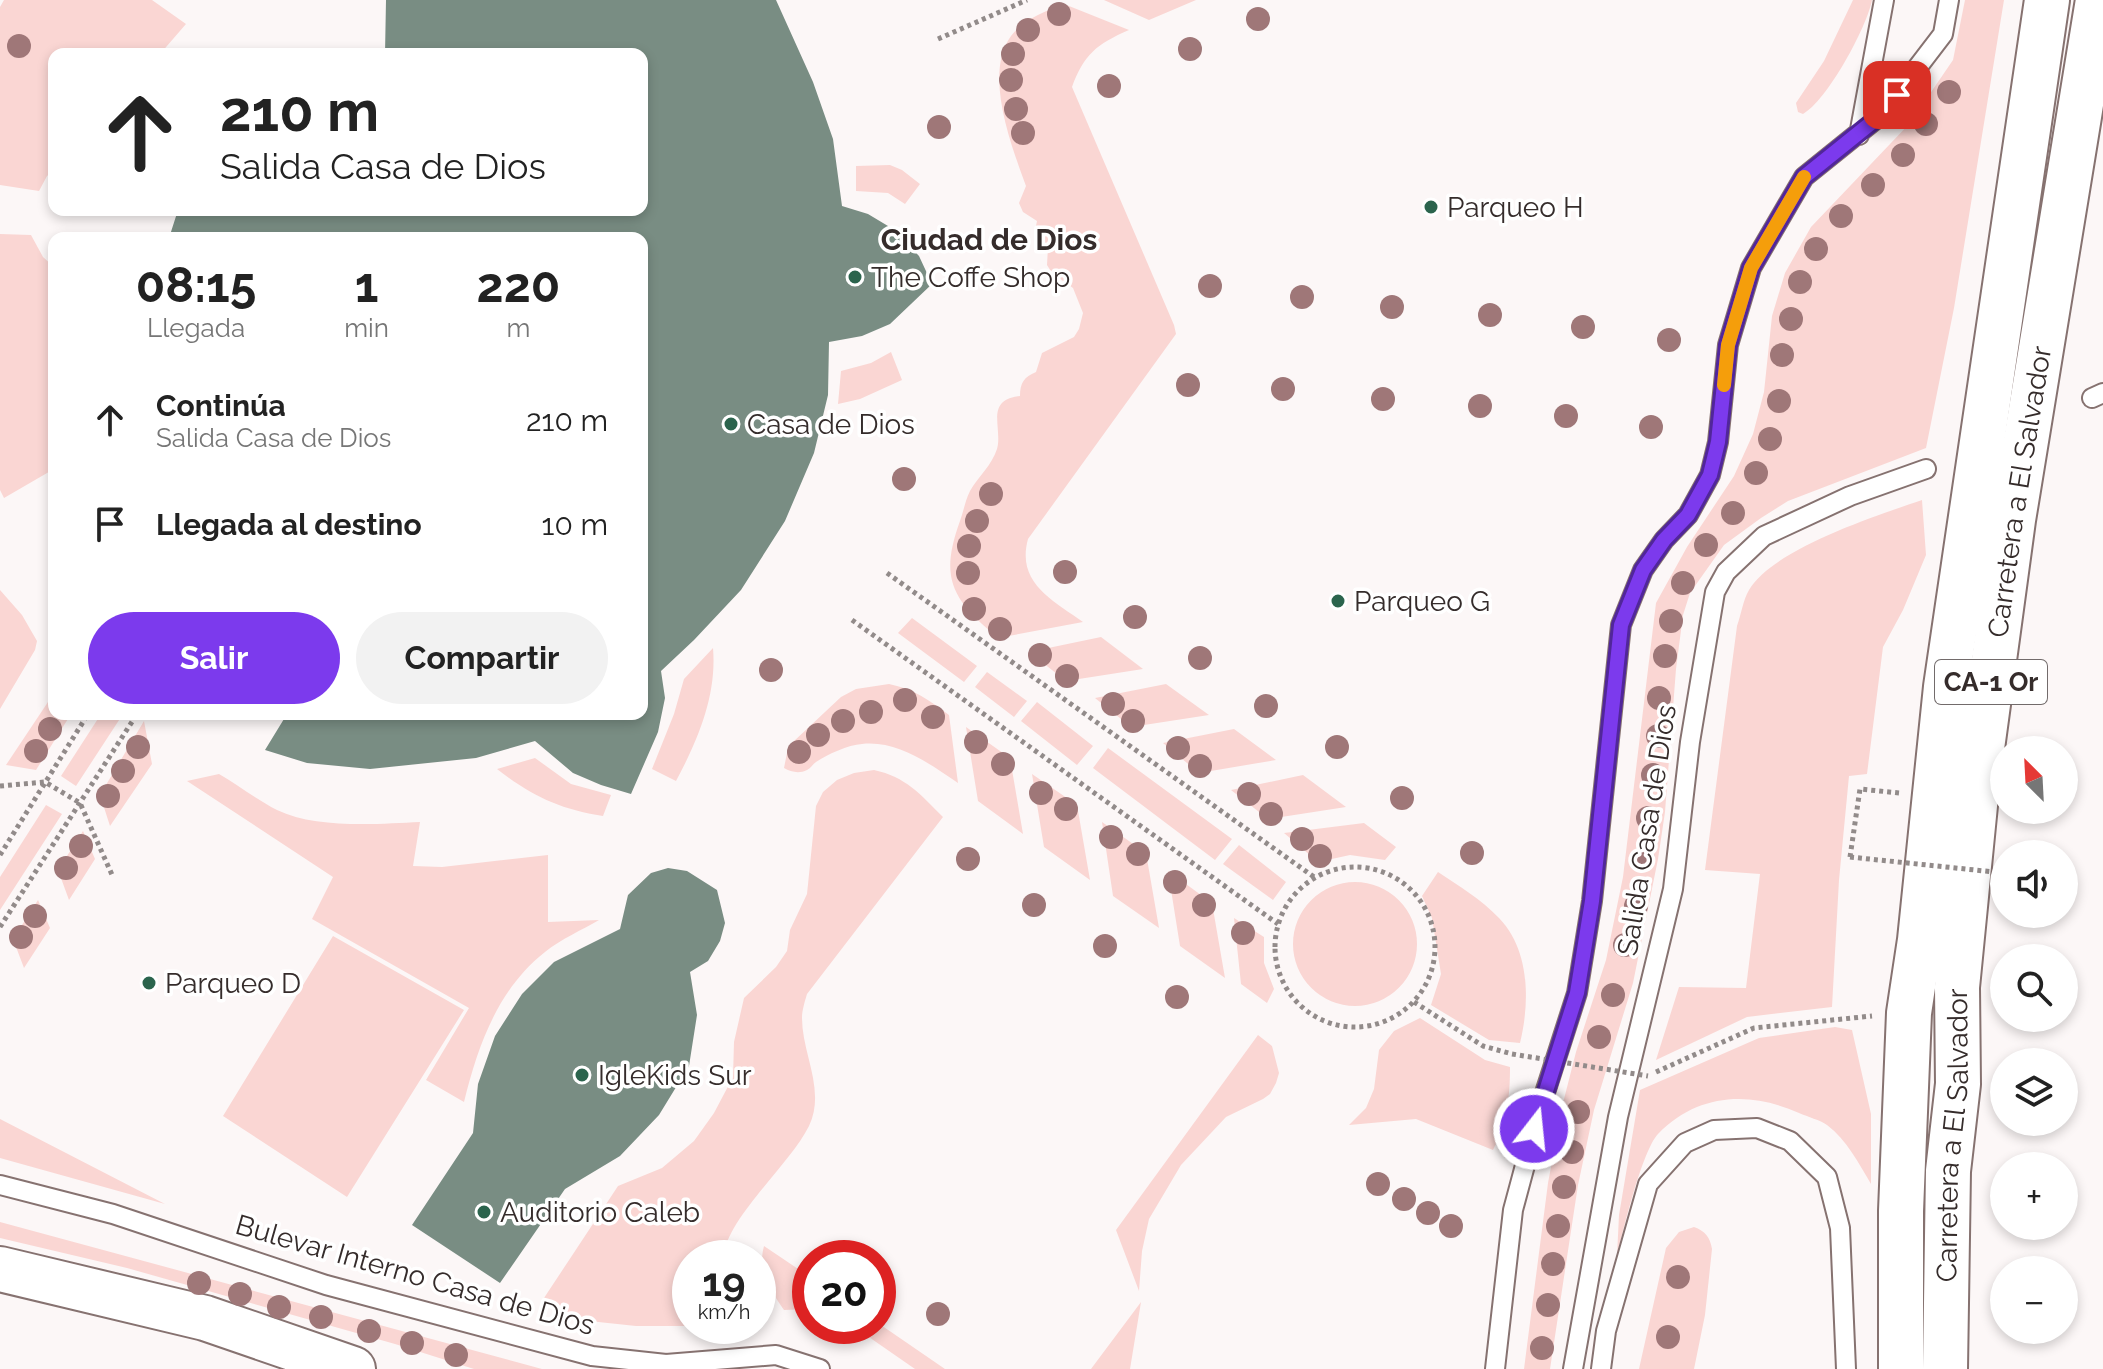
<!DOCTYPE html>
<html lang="es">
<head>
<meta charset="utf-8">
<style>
	:root { --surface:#fff; --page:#f2f2f2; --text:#222; --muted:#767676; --accent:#7c3aed }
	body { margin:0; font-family:Raleway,sans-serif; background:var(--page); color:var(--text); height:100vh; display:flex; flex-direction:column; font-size:30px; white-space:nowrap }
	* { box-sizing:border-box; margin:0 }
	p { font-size:26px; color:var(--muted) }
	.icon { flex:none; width:44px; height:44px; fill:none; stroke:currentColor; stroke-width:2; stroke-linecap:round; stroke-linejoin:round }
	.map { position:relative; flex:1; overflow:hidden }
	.sheet { position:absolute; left:48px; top:232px; width:600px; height:488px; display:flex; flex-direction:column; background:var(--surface); border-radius:16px; box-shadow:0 4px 12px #0003 }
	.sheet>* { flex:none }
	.banner { position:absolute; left:48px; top:48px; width:600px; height:168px; border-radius:16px; box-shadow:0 4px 12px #0003; background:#fff; color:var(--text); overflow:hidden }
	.needle { width:52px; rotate:336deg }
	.fabs { position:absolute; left:1990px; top:736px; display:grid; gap:16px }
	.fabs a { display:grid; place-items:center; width:88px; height:88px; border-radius:50%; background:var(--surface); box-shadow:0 4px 12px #0003; font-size:40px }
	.speed { position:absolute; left:672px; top:1240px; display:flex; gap:16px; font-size:40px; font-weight:700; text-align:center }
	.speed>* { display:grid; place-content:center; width:104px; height:104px; border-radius:50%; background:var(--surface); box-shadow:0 4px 12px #0003; line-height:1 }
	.speed small { font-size:20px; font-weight:400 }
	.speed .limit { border:12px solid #d22; background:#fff; color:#111 }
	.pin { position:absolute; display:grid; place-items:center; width:68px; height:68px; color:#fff; margin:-34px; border-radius:16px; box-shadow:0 4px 12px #0006 }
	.me { position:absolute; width:88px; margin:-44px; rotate:16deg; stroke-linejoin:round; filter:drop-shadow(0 0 6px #0008) }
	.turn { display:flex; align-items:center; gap:28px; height:168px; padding:0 40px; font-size:36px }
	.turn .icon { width:104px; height:104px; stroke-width:2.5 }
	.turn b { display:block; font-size:56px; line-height:68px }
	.eta { display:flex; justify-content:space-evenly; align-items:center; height:136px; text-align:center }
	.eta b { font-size:48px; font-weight:700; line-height:56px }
	.button { display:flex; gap:16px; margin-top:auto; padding:16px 40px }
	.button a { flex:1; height:92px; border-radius:48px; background:var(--accent); color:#fff; font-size:32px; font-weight:700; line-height:92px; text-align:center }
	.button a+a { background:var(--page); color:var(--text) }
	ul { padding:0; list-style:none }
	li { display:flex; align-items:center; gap:24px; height:104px; padding:0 40px }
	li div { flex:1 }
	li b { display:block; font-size:30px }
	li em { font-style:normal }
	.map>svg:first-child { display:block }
</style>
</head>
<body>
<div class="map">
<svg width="2103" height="1369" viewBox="0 0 2103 1369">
	<rect width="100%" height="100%" fill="#fcf7f7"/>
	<path fill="#fad6d3" d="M4,0H152L186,24L160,54H54V170L47,176L39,191L0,185V7Z
		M1104,0H1196L1149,20Z
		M1853,0H1872C1867,27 1827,101 1803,114L1798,112L1796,103L1824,61Z
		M1965,0H2004L1954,308L1926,448L1788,501L1761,518L1724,545L1690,593L1683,615L1676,669L1665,812L1658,859L1633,983L1594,1110L1578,1185L1550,1369H1524L1548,1183L1563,1103L1576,1052L1606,960L1623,877L1656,603L1687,547L1734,476L1753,434L1764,392L1772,316L1785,273L1811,227L1910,123L1953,60Z
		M1064,4L1129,30C1097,44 1084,54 1072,87L1174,325L1176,334L1028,539C1016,583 1053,600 1083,622L998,638C952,599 939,579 960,521C964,510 965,501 970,491C978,477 992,465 997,449C1003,428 984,400 1020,396C1020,383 1024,377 1036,372L1042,353L1074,337L1079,329L1083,313L1073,288L1052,273L1047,265L1048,247C1037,240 1034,233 1037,221L1023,212L1019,203L1026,186C1012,147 983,74 1011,36C1023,20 1045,11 1064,4Z
		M890,165L902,170L920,184L905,204L888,193L856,191V166Z
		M0,234L31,235L43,257L54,267V469L4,498L0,490Z
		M891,352L902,380L860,399L838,404L841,371L871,363Z
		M1922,500L1926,555L1903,610L1883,647L1867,774L1849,776L1839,880L1832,1007L1747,1017L1656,1060L1679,987L1746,988L1760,874L1705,870L1737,626C1741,615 1743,600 1749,590C1773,549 1878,515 1922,500Z
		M0,590L22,615L37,641L35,650L0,709Z
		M912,618L977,666L964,682L898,633Z
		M1101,637L1143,669L1066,681L1029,652Z
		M713,648C717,695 698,740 676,781L652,769L674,714L684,679Z
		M987,672L1027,701L1014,717L975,687Z
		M889,684C914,689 929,700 949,715L958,783C930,764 897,740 862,744C848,745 828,754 816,762C813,764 811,768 807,770C799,774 791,772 784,768L787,753L793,742L841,697L856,689Z
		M1166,684L1209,715L1131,727L1095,698Z
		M54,693V714H71L36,770L6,765Z
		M1037,702L1093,746L1077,765L1021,721Z
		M101,714H123L76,786L61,776Z
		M144,721L152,764L110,826L100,795Z
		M966,727L1010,758L1023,834L978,801Z
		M1234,729L1276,760L1199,773L1163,743Z
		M1108,748L1232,839L1215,860L1093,768Z
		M535,758L571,784L611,795L603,816C559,809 532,796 497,769Z
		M874,770C906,777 920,794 943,817L807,994C805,1001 802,1010 802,1018C802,1054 826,1090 809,1126C789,1166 727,1217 723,1258H690V1326H694H636L589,1321L542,1301L618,1186L662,1168L694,1141L714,1113L733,1077L734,1042L744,998L776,967L787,951L790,930L807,894L816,806L823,792L837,780L854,773Z
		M219,774C238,785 257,800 277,810C316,829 377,824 420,822L413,866L442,867L548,855V922L599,920C582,930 561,939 545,952C498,989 478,1045 464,1102L426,1080L469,1008L312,919L333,877L187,781Z
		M1032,774L1077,805L1090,880L1044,847Z
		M1303,775L1346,807L1268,819L1231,790Z
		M46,805L62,814L0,910V877Z
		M1102,822L1146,853L1159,928L1113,896Z
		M1364,823L1396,847L1385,860L1350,855L1318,862L1284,833Z
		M83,831L95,859L69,900L58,870Z
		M1239,845L1286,882L1273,900L1223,864Z
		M1168,871L1212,903L1225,978L1180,946Z
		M1438,872C1459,886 1481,899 1499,918C1530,950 1530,1002 1520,1043L1489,1040L1431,1005L1441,974L1432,918L1422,896Z
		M1293 944a62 62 0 1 1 124 0a62 62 0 1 1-124 0Z
		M38,900L50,928L24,968L13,939Z
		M1234,918L1264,937V963L1274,989L1267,1003L1241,984Z
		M333,936L464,1010L347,1197L223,1116Z
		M1420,1018L1485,1060L1510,1067C1510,1097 1507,1123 1493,1150L1416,1119L1349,1125L1366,1108L1374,1089L1379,1050L1394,1031Z
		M1835,1027L1852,1030L1871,1114V1184C1859,1164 1847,1140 1827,1125C1820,1120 1808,1117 1799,1113C1750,1091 1698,1093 1658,1134C1642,1151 1623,1231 1617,1256L1619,1215L1640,1090L1759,1038Z
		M1258,1035L1272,1046L1279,1073L1276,1083L1270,1094L1263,1099L1226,1117L1181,1165L1149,1219L1142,1251L1139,1291L1116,1230Z
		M0,1119L165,1204L0,1158Z
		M0,1222L542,1369H474L395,1344L127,1268L0,1238Z
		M1694,1227C1705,1231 1710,1237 1712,1249L1705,1315L1694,1369H1639L1666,1248L1679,1232Z
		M764,1246L810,1277V1309L784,1310C770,1289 757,1272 764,1246Z
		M1141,1302L1130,1369H1091Z
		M878,1323L945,1369H915L853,1326H878Z"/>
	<path fill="#798d83" d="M386,0H776L813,82L833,139L842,206L868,214L893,229L919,256L932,284L890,324L862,336L829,342L828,395L814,453L785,521L741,590L694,640L661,671L665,698L658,732L631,794L601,785L573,773L535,741L476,758L370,769L307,763L265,750L287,714H642V238H169L178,210H642V54H385Z
		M668,868L687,871L717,890L725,923L720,941L708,961L690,972L697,1015L689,1066L659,1115L620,1156L565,1189L500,1283L412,1225L473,1133L478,1084L495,1036L522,994L554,962L620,929L628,895L651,873Z"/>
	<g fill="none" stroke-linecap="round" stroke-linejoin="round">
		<g stroke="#867270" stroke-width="22">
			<path id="lane" d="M1859,135L1884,0
				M2092,398L2103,393
				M0,1185L113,1214L326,1285L592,1356L666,1364L776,1355L820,1369
				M1495,1369L1513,1210L1542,1102L1577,993L1592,901L1621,625L1643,570L1664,540L1688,515L1710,475L1718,442L1728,345L1751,268L1804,177L1881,115L1943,34L1949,0
				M1573,1369L1618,1117L1673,889L1690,742L1715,592L1726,572L1764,536L1850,496L1926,469
				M1601,1369L1606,1331L1648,1184L1685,1143L1714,1130L1757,1128L1790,1141L1827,1177L1840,1228L1846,1369"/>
		</g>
		<g stroke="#867270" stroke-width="48">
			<path id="secondary" d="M0,1269L205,1318L353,1369"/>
		</g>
		<g stroke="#867270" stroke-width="48">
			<g id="highway">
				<path d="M1901,1369V1211L1909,1013L1920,940L1946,687L2047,0"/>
				<path id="s1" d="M1945,1369L1948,1171L1958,1084L1957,987L1977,785L2013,520L2098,0"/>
			</g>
		</g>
		<path stroke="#928b8a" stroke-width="5" stroke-dasharray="4 4" stroke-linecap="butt" d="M938,39L1027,0
			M887,573L1314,877
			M852,620L1278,924
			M0,786L45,782L80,803L113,877
			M0,855L88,714
			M1850,857L1860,789L1899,793
			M1275 947a80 80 0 1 1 160 0a80 80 0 1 1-160 0Z
			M0,927L137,714
			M1414,1002L1483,1046L1512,1054
			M1656,1072L1754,1028L1872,1016"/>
		<use href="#lane" stroke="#fff" stroke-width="18"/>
		<use href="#secondary" stroke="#fff" stroke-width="44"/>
		<use href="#highway" stroke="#fff" stroke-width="44"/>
		<path stroke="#928b8a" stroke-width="5" stroke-dasharray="4 4" stroke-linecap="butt" d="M1850,857L2004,873
			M1512,1054L1648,1076"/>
	</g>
	<g fill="#9f7778">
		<circle cx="1059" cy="14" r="12"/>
		<circle cx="1258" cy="19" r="12"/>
		<circle cx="1028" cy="30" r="12"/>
		<circle cx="19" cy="46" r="12"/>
		<circle cx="1190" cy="49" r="12"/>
		<circle cx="1013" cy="54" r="12"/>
		<circle cx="1011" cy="80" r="12"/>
		<circle cx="1109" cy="86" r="12"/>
		<circle cx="1949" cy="92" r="12"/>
		<circle cx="1016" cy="109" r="12"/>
		<circle cx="1926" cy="124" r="12"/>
		<circle cx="939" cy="127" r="12"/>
		<circle cx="1023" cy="133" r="12"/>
		<circle cx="1903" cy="155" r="12"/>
		<circle cx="1873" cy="185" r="12"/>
		<circle cx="1841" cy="216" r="12"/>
		<circle cx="1816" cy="249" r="12"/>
		<circle cx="1800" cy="282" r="12"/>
		<circle cx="1210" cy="286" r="12"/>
		<circle cx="1302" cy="297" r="12"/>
		<circle cx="1392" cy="307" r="12"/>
		<circle cx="1490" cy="315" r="12"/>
		<circle cx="1791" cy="319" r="12"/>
		<circle cx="1583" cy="327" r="12"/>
		<circle cx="1669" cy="340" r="12"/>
		<circle cx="1782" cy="355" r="12"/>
		<circle cx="1188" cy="385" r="12"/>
		<circle cx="1283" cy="389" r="12"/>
		<circle cx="1383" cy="399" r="12"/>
		<circle cx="1779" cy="401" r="12"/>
		<circle cx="1480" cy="406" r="12"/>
		<circle cx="1566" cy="416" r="12"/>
		<circle cx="1651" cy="427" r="12"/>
		<circle cx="1770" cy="439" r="12"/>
		<circle cx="1756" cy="473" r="12"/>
		<circle cx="904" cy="479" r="12"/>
		<circle cx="991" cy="494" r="12"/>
		<circle cx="1733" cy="513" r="12"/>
		<circle cx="977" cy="521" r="12"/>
		<circle cx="1706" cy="545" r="12"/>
		<circle cx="969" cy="546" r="12"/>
		<circle cx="1065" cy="572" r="12"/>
		<circle cx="968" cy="573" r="12"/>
		<circle cx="1683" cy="583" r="12"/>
		<circle cx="974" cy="609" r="12"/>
		<circle cx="1135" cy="617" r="12"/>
		<circle cx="1671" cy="621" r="12"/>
		<circle cx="1000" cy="629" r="12"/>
		<circle cx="1040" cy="655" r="12"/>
		<circle cx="1665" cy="656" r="12"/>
		<circle cx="1200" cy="658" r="12"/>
		<circle cx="771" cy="670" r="12"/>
		<circle cx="1067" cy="676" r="12"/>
		<circle cx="1659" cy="698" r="12"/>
		<circle cx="905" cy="700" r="12"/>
		<circle cx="1113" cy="704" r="12"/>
		<circle cx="1266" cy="706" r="12"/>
		<circle cx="871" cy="712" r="12"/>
		<circle cx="933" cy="717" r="12"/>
		<circle cx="843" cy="721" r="12"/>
		<circle cx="1133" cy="721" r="12"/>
		<circle cx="50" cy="729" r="12"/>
		<circle cx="818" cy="735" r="12"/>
		<circle cx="1658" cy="736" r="12"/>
		<circle cx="976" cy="742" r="12"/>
		<circle cx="138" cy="747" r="12"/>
		<circle cx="1337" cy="747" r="12"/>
		<circle cx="1178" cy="748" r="12"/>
		<circle cx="36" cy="751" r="12"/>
		<circle cx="799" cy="752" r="12"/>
		<circle cx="1003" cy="764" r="12"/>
		<circle cx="1200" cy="766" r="12"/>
		<circle cx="123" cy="771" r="12"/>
		<circle cx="1653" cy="775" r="12"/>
		<circle cx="1041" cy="793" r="12"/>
		<circle cx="1249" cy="794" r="12"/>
		<circle cx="108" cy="796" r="12"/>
		<circle cx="1402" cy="798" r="12"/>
		<circle cx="1066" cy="809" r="12"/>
		<circle cx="1271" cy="814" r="12"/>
		<circle cx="1648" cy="818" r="12"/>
		<circle cx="1111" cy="837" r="12"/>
		<circle cx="1302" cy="839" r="12"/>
		<circle cx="81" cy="846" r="12"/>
		<circle cx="1472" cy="853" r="12"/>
		<circle cx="1138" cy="854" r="12"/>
		<circle cx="1320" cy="856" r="12"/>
		<circle cx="968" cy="859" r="12"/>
		<circle cx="1643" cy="859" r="12"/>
		<circle cx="66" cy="868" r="12"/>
		<circle cx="1175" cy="882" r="12"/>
		<circle cx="1034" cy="905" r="12"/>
		<circle cx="1204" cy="905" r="12"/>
		<circle cx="1636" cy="906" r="12"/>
		<circle cx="35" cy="916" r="12"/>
		<circle cx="1243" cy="933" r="12"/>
		<circle cx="21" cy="937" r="12"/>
		<circle cx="1625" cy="945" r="12"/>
		<circle cx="1105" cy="946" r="12"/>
		<circle cx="1613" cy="995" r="12"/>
		<circle cx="1177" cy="997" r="12"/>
		<circle cx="1599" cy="1037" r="12"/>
		<circle cx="1578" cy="1112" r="12"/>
		<circle cx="1572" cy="1152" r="12"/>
		<circle cx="1378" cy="1184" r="12"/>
		<circle cx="1564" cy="1187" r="12"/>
		<circle cx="1404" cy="1199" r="12"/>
		<circle cx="1428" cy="1213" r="12"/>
		<circle cx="1451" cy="1226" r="12"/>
		<circle cx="1558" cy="1226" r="12"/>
		<circle cx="1553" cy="1264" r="12"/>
		<circle cx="1678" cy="1277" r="12"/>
		<circle cx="199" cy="1283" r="12"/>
		<circle cx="240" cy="1294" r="12"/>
		<circle cx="1548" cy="1305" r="12"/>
		<circle cx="279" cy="1307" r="12"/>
		<circle cx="938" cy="1314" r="12"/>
		<circle cx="321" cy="1317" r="12"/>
		<circle cx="369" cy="1331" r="12"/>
		<circle cx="1668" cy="1337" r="12"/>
		<circle cx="412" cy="1343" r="12"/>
		<circle cx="1542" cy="1348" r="12"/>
		<circle cx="456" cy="1355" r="12"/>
	</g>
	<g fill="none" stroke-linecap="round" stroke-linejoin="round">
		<g stroke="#51269a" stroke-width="20">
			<path id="route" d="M1534,1129L1577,993L1592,901L1621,625L1643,570L1664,540L1688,515L1710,475L1718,442L1728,345L1751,268L1804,177L1881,115L1897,95"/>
		</g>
		<use href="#route" stroke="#7c3aed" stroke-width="14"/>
		<path stroke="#f59e0b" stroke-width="14" d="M1724,385L1728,345L1751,268L1804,177"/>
	</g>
	<g fill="#2b644d" stroke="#fff" stroke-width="3">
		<circle cx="1431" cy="207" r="8"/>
		<circle cx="855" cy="277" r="8"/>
		<circle cx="731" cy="424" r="8"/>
		<circle cx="1338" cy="601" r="8"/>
		<circle cx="149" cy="983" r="8"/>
		<circle cx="582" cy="1075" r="8"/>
		<circle cx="484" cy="1212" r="8"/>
	</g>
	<g text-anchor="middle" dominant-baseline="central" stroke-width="7" stroke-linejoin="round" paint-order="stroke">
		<rect fill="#fff" stroke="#726b6b" stroke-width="2" x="1935" y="660" width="112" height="44" rx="6"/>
		<g font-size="26" font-weight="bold" fill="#352c2b">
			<text x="1991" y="682">CA-1 Or</text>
		</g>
		<g font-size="28" fill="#352c2b" stroke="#fff" text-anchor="start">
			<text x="1447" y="207">Parqueo H</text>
			<text x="871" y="277">The Coffe Shop</text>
			<text x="747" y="424">Casa de Dios</text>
			<text x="1354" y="601">Parqueo G</text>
			<text x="165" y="983">Parqueo D</text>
			<text x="598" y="1075">IgleKids Sur</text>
			<text x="500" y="1212">Auditorio Caleb</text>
		</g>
		<g font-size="28" fill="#352c2b" stroke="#fff">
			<text stroke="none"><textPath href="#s1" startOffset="882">Carretera a El Salvador</textPath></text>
			<text transform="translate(1647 830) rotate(-81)">Salida Casa de Dios</text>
			<text stroke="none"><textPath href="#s1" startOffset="234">Carretera a El Salvador</textPath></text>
			<text transform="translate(415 1275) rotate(16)">Bulevar Interno Casa de Dios</text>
		</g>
		<g font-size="30" font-weight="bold" fill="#352c2b" stroke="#fff">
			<text x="989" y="239">Ciudad de Dios</text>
		</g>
	</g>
</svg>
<div class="fabs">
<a><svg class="needle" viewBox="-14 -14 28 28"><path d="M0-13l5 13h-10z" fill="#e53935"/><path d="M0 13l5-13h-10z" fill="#767676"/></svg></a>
<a><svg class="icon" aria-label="sound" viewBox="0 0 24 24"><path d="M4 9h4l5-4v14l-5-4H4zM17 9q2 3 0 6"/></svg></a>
<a><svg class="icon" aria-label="search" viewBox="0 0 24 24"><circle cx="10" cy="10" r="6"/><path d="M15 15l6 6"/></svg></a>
<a><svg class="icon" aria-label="layers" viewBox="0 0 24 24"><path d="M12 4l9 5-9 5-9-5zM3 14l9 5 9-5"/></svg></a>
<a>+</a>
<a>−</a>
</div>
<div class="speed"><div>19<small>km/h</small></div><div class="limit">20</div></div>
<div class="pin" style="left:1897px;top:95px;background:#d93025"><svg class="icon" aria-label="arrive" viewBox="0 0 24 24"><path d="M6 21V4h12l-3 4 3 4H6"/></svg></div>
<svg class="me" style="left:1534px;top:1129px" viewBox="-20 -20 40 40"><circle r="17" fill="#7c3aed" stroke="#fff" stroke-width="3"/><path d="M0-11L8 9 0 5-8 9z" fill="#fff"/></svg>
<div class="banner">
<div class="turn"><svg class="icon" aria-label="ahead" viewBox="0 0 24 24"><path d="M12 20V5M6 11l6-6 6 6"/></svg><div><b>210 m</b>Salida Casa de Dios</div></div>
</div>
<section class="sheet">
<div class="eta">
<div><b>08:15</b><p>Llegada</p></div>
<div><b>1</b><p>min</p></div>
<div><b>220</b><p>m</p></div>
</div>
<ul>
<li><svg class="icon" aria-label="ahead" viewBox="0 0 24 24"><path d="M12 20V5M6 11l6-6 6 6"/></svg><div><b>Continúa</b><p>Salida Casa de Dios</p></div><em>210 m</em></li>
<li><svg class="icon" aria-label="arrive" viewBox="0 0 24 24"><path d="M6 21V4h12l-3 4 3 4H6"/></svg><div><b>Llegada al destino</b></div><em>10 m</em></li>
</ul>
<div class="button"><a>Salir</a><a>Compartir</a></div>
</section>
</div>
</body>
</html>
